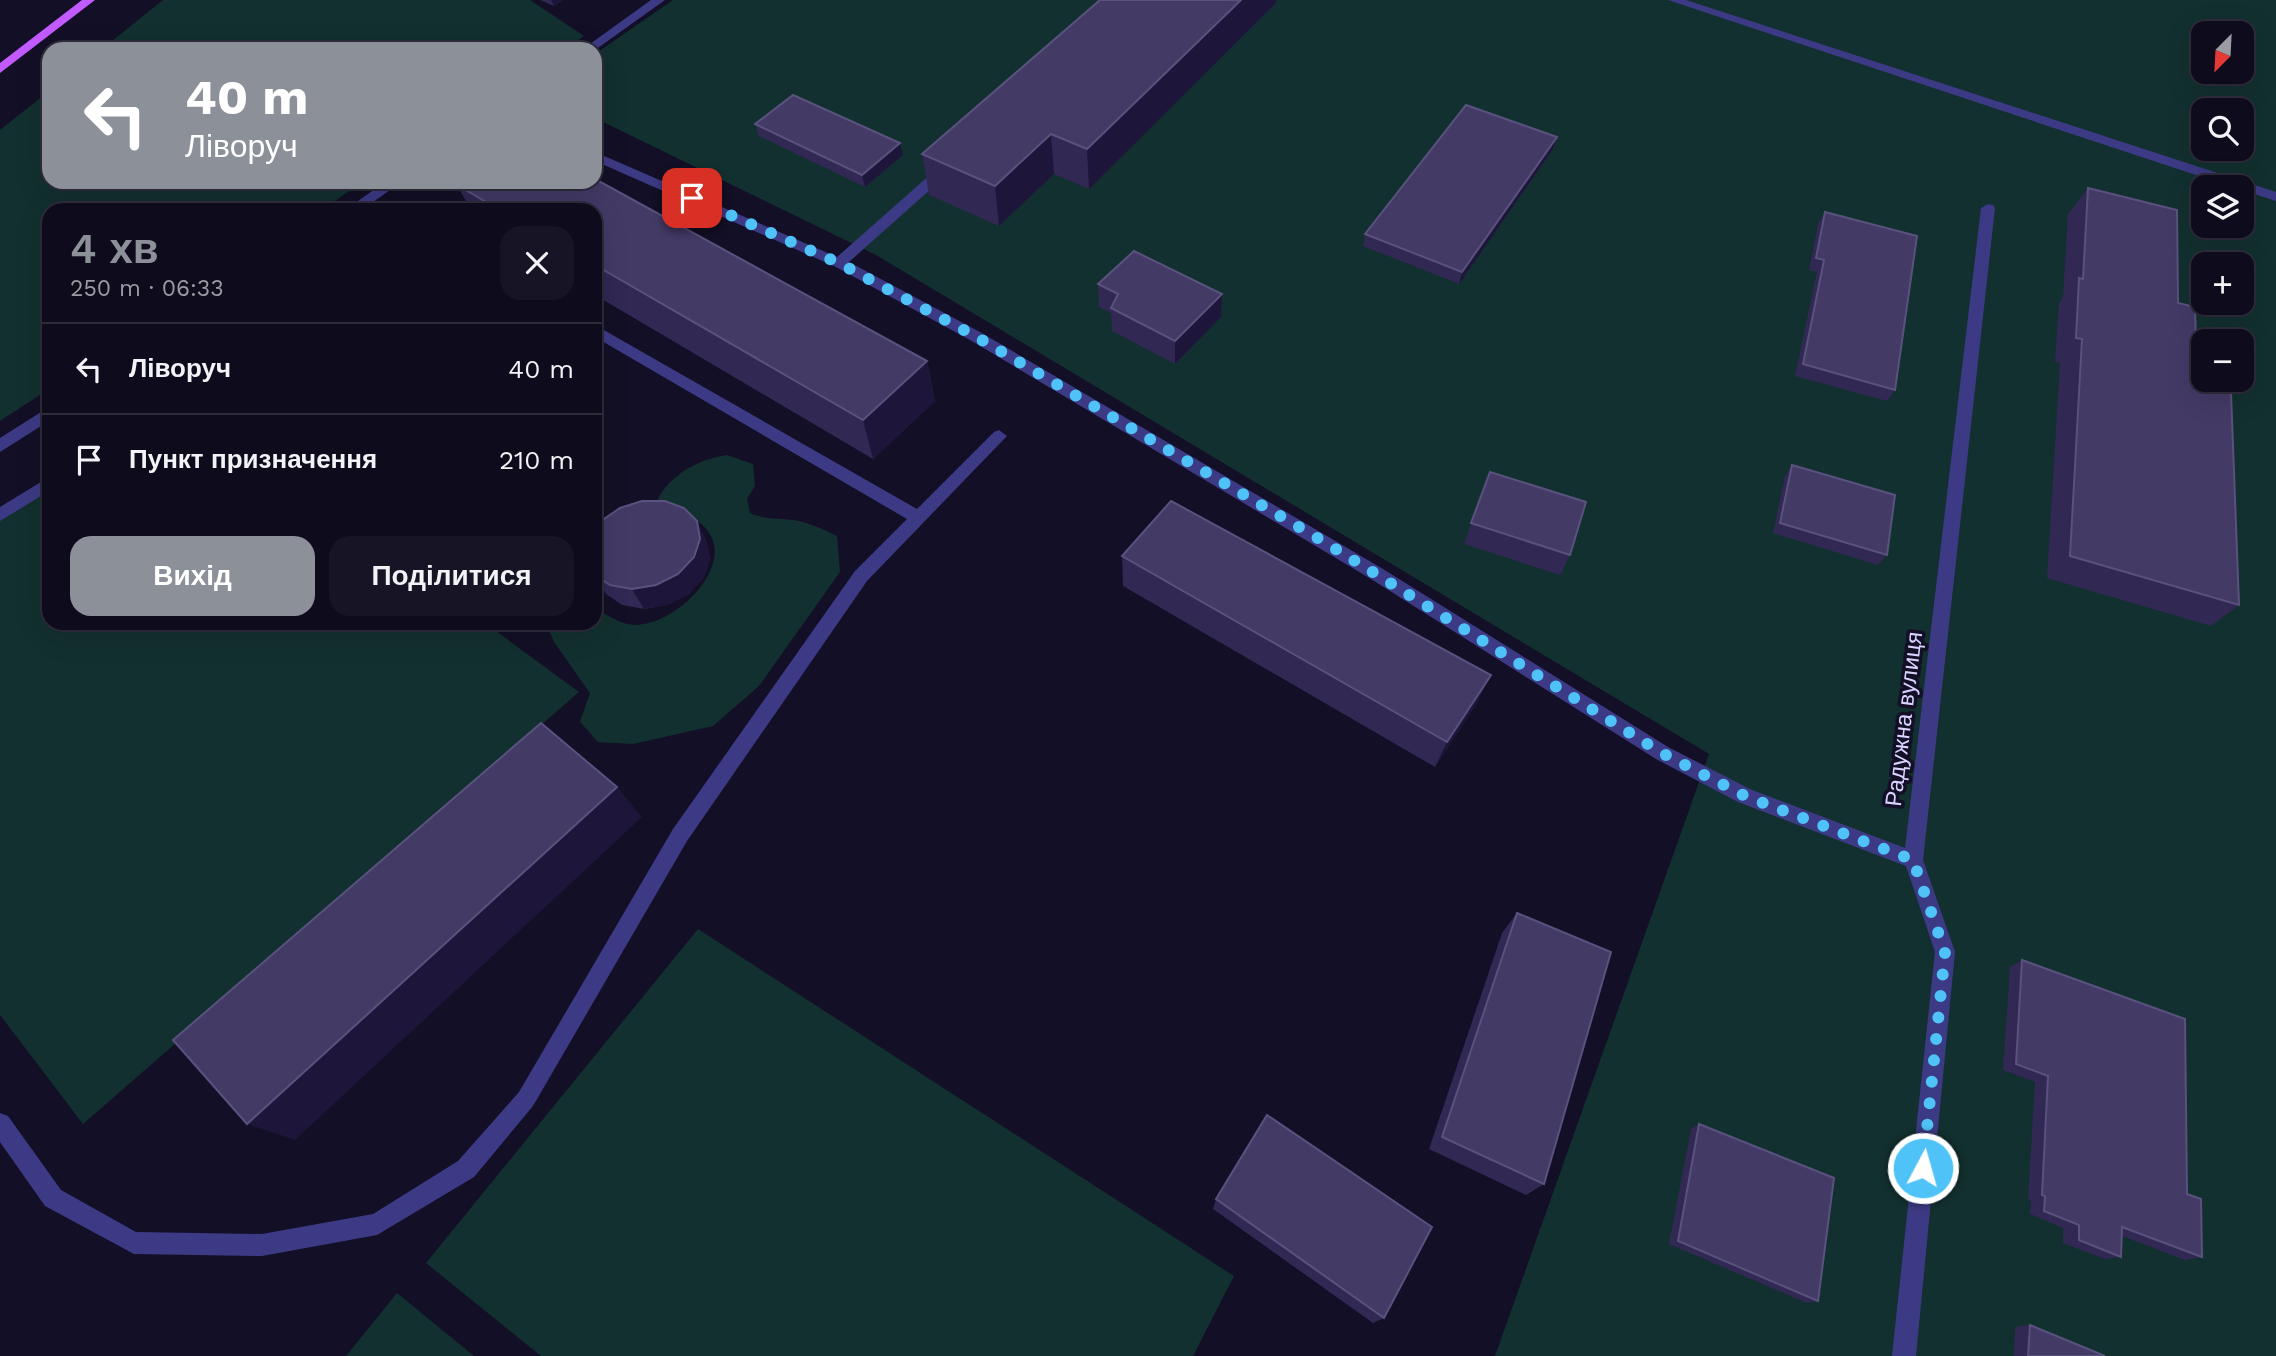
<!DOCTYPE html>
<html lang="uk">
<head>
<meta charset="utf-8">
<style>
	:root { --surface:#0e0b1c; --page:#171425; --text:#f1f3f6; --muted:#9b9ba3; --line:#2e2b3b; --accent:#8c9099 }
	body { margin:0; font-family:"Work Sans",sans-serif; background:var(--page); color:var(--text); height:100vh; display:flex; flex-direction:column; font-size:26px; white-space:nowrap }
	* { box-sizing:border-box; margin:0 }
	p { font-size:23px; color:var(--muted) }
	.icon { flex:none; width:38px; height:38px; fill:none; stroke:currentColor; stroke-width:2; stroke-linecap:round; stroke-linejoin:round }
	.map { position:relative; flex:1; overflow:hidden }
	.panel { position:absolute; left:42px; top:203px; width:560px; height:427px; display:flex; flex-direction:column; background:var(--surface); border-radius:21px; box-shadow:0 7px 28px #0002,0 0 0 2px var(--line) }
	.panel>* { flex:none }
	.top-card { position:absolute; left:42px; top:42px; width:560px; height:147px; border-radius:21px; box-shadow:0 7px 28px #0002,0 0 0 2px var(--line); background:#8c9099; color:#fff; overflow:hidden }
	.needle { width:46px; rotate:204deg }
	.buttons { position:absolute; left:2191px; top:21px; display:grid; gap:14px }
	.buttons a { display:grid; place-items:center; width:63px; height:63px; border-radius:14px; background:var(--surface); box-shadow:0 7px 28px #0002,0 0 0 2px var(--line); font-size:35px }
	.pin { position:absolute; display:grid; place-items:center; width:60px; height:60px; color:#fff; margin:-30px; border-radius:14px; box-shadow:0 4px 10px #0006 }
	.me { position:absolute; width:77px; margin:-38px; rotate:6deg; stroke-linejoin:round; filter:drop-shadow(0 0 5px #0008) }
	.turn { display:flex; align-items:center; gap:24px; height:147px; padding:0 28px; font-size:32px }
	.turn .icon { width:91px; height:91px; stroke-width:2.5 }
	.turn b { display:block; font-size:49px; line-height:60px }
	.round { display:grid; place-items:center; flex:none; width:74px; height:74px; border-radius:21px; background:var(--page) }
	.head { display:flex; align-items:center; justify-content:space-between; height:119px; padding:0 28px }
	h1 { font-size:42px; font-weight:600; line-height:52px; color:var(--accent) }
	.primary-button { display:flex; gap:14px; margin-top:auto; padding:14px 28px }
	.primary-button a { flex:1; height:80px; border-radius:21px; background:var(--accent); color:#fff; font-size:28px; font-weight:600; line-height:80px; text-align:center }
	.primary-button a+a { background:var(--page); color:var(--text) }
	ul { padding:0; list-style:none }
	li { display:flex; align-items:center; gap:21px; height:91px; padding:0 28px; border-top:2px solid var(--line) }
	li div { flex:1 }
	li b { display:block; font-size:26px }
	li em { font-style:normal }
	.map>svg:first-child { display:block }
</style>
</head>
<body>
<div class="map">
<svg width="2276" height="1356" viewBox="0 0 2276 1356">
	<rect width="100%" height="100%" fill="#130f26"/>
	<path fill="#12302f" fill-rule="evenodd" d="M163,0H530L584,36L565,49H102Z
		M673,0H2276V1356H1495L1709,754L876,255L595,118V54ZM2203,33H2242V72H2203ZM2203,110H2242V149H2203ZM2203,187H2242V226H2203ZM2203,264H2242V303H2203ZM2203,341H2242V380H2203Z
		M49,91V182H363L321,210H49V389L0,421V130Z
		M727,455L753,464L755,486L747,499L750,513C766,520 778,518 794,520C810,523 823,529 837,536L840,572L759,686L713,726L633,744L598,742L580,722L590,693L554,642L546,623H595V608C604,613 614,620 624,623C676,640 776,529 663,509L658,499C671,474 699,459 727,455Z
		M49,487V623H485L579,692L83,1124L0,1015V519Z
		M698,929L1234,1276L1193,1356H541L426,1263Z
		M397,1293L474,1356H346Z"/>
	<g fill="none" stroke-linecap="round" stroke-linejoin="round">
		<path fill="#3d3a85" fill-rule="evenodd" d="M1668,0H1686L2276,192V201L2242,190V187H2232Z
			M497,182H513L473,210H456Z
			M595,325L917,509L994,432L999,430L1007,436L867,581L687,841L533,1106L474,1177L377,1235L262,1256L134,1254L45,1206L0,1142V1113L8,1116L61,1190L136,1232L262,1234L373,1214L458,1161L519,1092L673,829L855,571L907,519L595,337Z
			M49,477V491L0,521V507Z"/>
		<path fill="#3d3a85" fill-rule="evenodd" d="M651,0H665L595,50L583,49Z
			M595,152L837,257L940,166H950V172L849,262L980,332L1383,569L1668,747L1752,790L1905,848L1981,208L1988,204L1993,205L1995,208L1923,860L1955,952L1916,1356H1892L1935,952L1906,866L1738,802L1656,759L1371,579L970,340L834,266L595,161Z
			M385,182H401L362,210H345Z
			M49,407V421L0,452V438Z"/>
		<path fill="#c25bff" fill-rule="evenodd" d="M82,0H95L0,73V63Z"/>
	</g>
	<path fill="#312854" d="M540,0H563L554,6Z
		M1276,3L1089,189L1054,174L999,226L929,195L922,154Z
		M755,124L900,143L903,155L865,187L759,136Z
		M1557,137L1553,149L1459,284L1363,246L1365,234Z
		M595,179L927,361L935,401L873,459L595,295V210H471L457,185L461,182H595Z
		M2088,188L2178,303L2197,383L2239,605L2211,626L2047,578L2060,363L2055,362L2059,303L2063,297L2068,214Z
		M1825,212L1895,390L1887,401L1795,376L1817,272L1809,270L1818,224Z
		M1098,284L1221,317L1175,364L1112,331L1111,313L1099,307Z
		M1792,465L1887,555L1878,565L1773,533L1785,476Z
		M1490,472L1570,555L1560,575L1464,544Z
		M595,530L707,542L710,559L704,577L689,594L667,605L644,609L622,605L606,594L595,577Z
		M1122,556L1478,701L1435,767L1123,586Z
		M1517,913L1544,1184L1526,1195L1429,1149L1502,933Z
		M2022,960L2187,1194L2202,1257L2185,1260L2122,1236L2121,1257L2105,1259L2063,1243V1228L2030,1214L2031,1200L2028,1199L2035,1082L2003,1070L2010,967Z
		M1699,1124L1818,1301L1807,1303L1669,1244L1691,1129Z
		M1216,1199L1384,1318L1373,1323L1213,1209Z
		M2030,1325L2105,1356H2014L2015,1327Z"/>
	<path fill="#1d163a" d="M551,0H563L554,6Z
		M1241,0H1276V3L1089,189L1087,149Z
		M1051,134L1054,174L999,226L995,186Z
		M1557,137L1553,149L1459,284L1462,272Z
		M900,143L903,155L865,187L862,175Z
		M1222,294L1221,317L1175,364V341Z
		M927,361L935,401L873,459L863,420Z
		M697,521L707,542L710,559L704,577L689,594L667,605L644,609L632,589Z
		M1491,675L1478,701L1435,767L1447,742Z
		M617,787L642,817L295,1140L247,1124Z"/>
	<path fill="#433a66" stroke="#5a527e" stroke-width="2" d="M1100,0H1241L1087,149L1051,134L995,186L922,154Z
		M793,95L900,143L862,175L755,124Z
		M1466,105L1557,137L1462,272L1365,234Z
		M595,179L927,361L863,420L595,265V210H500L457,185L461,182H595Z
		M2088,188L2177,210L2178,303L2195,307L2197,383L2231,392L2239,605L2070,556L2082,339L2076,338L2079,278L2083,279Z
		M1825,212L1917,236L1895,390L1803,364L1824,260L1816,258Z
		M1134,251L1222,294L1175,341L1111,308L1118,294L1098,284Z
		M1792,465L1895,495L1887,555L1780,523Z
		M1490,472L1586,502L1570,555L1471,523Z
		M642,501H665L684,508L697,521L700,539L694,557L678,574L656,585L632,589L610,585L595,575V530L601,521L620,508Z
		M1171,501L1491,675L1447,742L1122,556Z
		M541,723L617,787L247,1124L173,1040Z
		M1517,913L1611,952L1544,1184L1442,1137Z
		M2022,960L2185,1019L2187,1194L2201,1199L2202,1257L2122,1227L2121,1257L2079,1240V1225L2044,1211L2045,1196L2042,1195L2048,1076L2016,1064Z
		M1267,1115L1432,1227L1384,1318L1216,1199Z
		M1699,1124L1834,1178L1818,1301L1678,1241Z
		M2030,1325L2105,1356H2028Z"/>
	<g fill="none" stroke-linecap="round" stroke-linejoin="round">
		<path stroke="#4fc3f7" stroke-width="12" stroke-dasharray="0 21.6" d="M692,198L839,263L975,336L1331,546L1662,753L1745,796L1913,860L1945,952L1923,1168"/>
	</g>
	<g text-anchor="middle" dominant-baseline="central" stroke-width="7" stroke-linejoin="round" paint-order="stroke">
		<g font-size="23" fill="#d9d4ff" stroke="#130f26">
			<text transform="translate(1904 719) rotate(-83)">Радужна вулиця</text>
		</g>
	</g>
</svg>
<div class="buttons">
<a><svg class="needle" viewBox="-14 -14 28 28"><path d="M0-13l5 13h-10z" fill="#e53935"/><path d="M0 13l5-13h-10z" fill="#9b9ba3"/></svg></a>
<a><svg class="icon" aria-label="search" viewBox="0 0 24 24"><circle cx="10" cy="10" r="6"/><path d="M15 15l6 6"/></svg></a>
<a><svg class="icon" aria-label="layers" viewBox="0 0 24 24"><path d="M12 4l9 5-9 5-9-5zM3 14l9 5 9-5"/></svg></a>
<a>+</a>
<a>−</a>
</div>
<div class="pin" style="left:692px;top:198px;background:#d93025"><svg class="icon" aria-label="arrive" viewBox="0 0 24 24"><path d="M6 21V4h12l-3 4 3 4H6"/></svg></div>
<svg class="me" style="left:1923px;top:1168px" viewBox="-20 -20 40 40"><circle r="17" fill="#4fc3f7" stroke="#fff" stroke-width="3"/><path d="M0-11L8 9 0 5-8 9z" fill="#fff"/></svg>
<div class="top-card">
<div class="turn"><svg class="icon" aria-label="left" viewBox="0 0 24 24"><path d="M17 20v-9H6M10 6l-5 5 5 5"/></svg><div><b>40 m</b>Ліворуч</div></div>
</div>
<section class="panel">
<div class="head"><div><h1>4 хв</h1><p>250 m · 06:33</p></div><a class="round"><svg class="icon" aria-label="close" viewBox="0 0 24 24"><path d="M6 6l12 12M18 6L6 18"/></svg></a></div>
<ul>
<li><svg class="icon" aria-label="left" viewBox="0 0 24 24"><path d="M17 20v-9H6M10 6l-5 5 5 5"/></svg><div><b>Ліворуч</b></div><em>40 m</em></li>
<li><svg class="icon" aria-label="arrive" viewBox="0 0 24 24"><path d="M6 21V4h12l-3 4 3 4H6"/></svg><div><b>Пункт призначення</b></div><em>210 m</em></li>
</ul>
<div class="primary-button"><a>Вихід</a><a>Поділитися</a></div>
</section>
</div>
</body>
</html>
